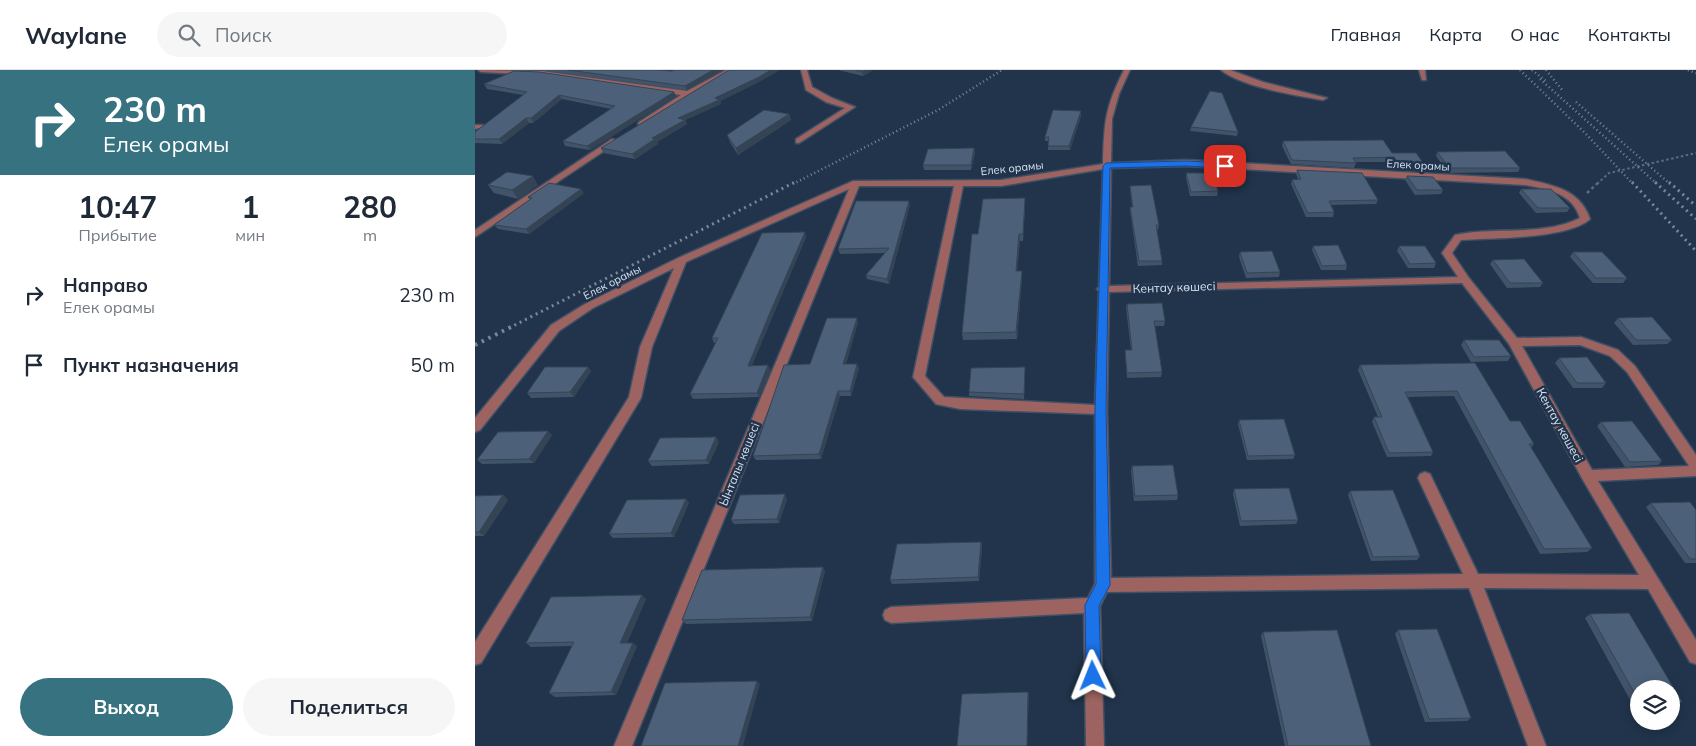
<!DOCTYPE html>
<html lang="ru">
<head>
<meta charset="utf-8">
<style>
	:root { --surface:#fff; --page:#f6f6f7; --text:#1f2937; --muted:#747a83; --line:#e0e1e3; --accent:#367280 }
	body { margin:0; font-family:Mulish,sans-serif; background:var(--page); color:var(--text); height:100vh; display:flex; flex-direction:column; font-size:19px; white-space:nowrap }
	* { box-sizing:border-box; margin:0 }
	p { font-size:16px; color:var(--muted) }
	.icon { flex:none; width:28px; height:28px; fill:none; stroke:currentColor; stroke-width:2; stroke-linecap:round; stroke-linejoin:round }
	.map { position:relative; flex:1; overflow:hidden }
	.side { display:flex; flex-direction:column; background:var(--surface); width:475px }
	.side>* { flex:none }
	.top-card { background:#367280; color:#fff; overflow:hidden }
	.controls { position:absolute; left:1155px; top:610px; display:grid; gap:10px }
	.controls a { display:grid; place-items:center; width:50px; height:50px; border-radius:50%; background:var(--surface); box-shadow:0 2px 12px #0003; font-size:25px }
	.pin { position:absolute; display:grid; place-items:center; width:42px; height:42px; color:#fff; margin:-21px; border-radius:10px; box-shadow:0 2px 8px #0006 }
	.me { position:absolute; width:55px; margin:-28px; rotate:358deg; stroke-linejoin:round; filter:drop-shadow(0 0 4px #0008) }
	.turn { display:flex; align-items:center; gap:18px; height:105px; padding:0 20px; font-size:22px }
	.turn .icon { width:65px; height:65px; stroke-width:2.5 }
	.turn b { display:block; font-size:35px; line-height:42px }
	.eta { display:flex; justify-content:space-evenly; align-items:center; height:85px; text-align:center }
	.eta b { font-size:30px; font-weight:700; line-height:35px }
	.cta { display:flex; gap:10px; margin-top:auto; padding:10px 20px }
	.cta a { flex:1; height:58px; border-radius:30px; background:var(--accent); color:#fff; font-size:20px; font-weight:700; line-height:58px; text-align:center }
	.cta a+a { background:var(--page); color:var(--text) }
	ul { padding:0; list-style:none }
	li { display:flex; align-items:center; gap:15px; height:70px; padding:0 20px }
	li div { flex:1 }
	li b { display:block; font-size:19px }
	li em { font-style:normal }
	header { display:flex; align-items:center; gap:30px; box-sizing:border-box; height:70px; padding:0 25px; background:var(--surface); border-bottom:1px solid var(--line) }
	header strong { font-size:24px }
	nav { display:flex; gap:28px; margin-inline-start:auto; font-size:18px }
	.search { width:350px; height:45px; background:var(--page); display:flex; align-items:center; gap:12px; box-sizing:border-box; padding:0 18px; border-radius:28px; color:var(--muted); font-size:19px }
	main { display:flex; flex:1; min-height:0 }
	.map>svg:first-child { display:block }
</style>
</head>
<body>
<header>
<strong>Waylane</strong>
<div class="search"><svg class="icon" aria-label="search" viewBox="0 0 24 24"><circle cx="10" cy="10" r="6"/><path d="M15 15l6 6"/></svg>Поиск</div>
<nav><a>Главная</a><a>Карта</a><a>О нас</a><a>Контакты</a></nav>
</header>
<main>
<section class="side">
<div class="top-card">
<div class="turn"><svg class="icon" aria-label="right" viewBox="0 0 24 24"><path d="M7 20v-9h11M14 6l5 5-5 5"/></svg><div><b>230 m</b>Елек орамы</div></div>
</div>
<div class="eta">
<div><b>10:47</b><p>Прибытие</p></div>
<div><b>1</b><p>мин</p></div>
<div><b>280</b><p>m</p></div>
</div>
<ul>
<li><svg class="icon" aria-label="right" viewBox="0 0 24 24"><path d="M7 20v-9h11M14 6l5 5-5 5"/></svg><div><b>Направо</b><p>Елек орамы</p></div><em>230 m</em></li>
<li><svg class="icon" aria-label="arrive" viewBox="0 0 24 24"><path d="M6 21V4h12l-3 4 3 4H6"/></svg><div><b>Пункт назначения</b></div><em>50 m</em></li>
</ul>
<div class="cta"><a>Выход</a><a>Поделиться</a></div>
</section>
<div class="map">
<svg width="1221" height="676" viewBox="0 0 1221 676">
	<rect width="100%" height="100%" fill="#21344b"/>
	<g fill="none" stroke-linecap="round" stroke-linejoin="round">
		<g stroke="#3e5066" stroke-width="3">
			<path id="minor" d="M3,0L67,1L212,21L251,0H259L231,16L167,56L163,54L164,52L206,25L67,5L6,2Z
				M326,0H332L337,17L357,28L380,37L324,73H321V69L370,38L351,32L331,20Z
				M649,0H655L644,24L637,49L636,93L711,90L1050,109C1077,115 1105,119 1115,149C1094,169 1015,168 986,170L977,183L994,208L1042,268L1106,267L1143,280L1160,296L1221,385V406L1123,411L1221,570V594L1215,592L1173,519L1009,518L1071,676H1053L994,518L632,522L625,536L629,676H611L609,543L416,553L410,550L408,545L410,540L416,537L613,528L620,514V344L485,339L461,334L438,307L479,116H384L157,676H139L374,119L211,192L177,277L166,328L6,593L0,595V572L154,327L165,277L199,198L118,238L84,261L5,360L0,362V348L76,255L110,234L203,188L378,111L526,110L628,94C629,53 630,37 649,0ZM711,96L1050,115C1073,119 1097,123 1105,148C1066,167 1021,156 980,165L967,183L983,207L634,216L636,98ZM628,99L624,217L622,219L624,221L620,335L469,327L450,306L488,116H526ZM987,213L1034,274L1108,410L1164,505L1003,504L955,404L950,402L945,404L943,408L988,504L636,508L632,340L634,222ZM1105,275L1135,286L1152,302L1214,396L1117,400L1047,276Z
				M746,0H755L788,12L852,28L848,30C820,25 767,17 746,0Z
				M944,0H950L951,10H947Z
				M0,55H8L9,57L0,59Z
				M137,69L144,71L0,167V160Z"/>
		</g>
		<path stroke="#5b6c80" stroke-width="2" stroke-dasharray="2.5 2.5" stroke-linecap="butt" d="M1122,114L1134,103L1221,83"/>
		<path stroke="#5b6c80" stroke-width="2.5" stroke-dasharray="3 3" stroke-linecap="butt" d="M1112,123L1124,112"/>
		<use href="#minor" fill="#9d6360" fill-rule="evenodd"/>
		<path stroke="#78889b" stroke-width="2.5" stroke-dasharray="1 3" stroke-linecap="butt" d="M1045,0L1111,64L1158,114
			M1057,0L1071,11
			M1071,0L1088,21
			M1213,0L1221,3
			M1065,9L1182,114
			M1101,32L1195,114
			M318,114L463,40L527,0"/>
		<path stroke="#78889b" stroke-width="3" stroke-dasharray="2 4" stroke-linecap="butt" d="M1157,112L1221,181
			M1180,112L1221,149
			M1194,112L1221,136
			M34,258L320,112"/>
		<path stroke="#78889b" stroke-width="4" stroke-dasharray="2.5 5" stroke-linecap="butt" d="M0,275L36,257"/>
	</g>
	<path fill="#415368" d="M64,0H182L197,1L199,0H247L212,20Z
		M363,0H398L388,6Z
		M286,11L245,31L246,34L210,50L212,54L182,72L183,74L160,89L128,83L126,78Z
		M9,14L199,22L201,26L115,80L90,76L88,71L136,39L87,29L58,53H54L27,74L0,73V62L48,25L12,19Z
		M606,41V46L595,80H573V71H570V67Z
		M314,44L316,50L263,85L255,72L252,65Z
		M716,57L763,62L762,66L715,61Z
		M808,71L917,83L951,97L949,101L923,100L918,92H880L881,93L879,98L816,94L807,76Z
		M499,78L500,83L496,100H449L448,95Z
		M962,82L1045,98L1043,102L973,103L961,86Z
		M822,100L903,130L901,134L856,135L859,142L858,147H831L816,114L817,110L823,109L821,104Z
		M711,103L743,121L742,126H715L711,108Z
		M932,106L968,120L966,124L940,125L930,110Z
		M13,115H63L43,129L19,123Z
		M655,116L684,155L683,160H682L687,191V195L663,196L655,141V137H657L655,120Z
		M1046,119L1095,138L1092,142L1061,143L1044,123Z
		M109,123L54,164L23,159L19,155L55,130L53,127Z
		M550,128V135L548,171H545L542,201H547V208L542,269L488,270L487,263Z
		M435,135L414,214L392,209L391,205L410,183L365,184L363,179Z
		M331,167L277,295L296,300L284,327L218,329L215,324L241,273H239L237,268Z
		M838,176L872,195L871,200H846L837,180Z
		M924,176L961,193L959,198H933L922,181Z
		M765,182L805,202L804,207L771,208L764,187Z
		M1098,182L1152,208L1148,213H1118L1095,187Z
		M1018,190L1068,213L1065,217L1032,218L1015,194Z
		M652,234L690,251L689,256H680L687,302L686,307L652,308L650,285V280H656L651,238Z
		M1143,248L1197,270L1192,274L1158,275L1139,253Z
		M383,252L371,294L384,298L376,326H365L346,389L281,390L278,386L335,294Z
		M989,270L1036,286L1033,291L996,292L986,275Z
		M1084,288L1131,313L1127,318H1098L1080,293Z
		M1000,293L1035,351L1059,374L1056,378L1117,478L1112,482L1065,484L979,326L933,327L958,382L956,386L912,387L897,352L899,347H903L883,300L885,295Z
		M113,297L116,301L99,327L56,328L52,323Z
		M550,302L549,329L494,326V322Z
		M764,350L820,385L818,389L772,390L763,354Z
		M1126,352L1187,391L1183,395L1150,397L1122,356Z
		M77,365L59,393L7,394L2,390Z
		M241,367L244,372L234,394L177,396L173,391Z
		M657,396L703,425L702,430L659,431L656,401Z
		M759,419L823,450L821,454L765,456L758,424Z
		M875,421L945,486L942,490L896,491L873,425Z
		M28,425L33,430L9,466H0V426Z
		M211,429L214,433L199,467L138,468L134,464Z
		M312,429L304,453L259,454L256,450Z
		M1176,433L1221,440V493H1210L1171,437Z
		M506,472L507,477L504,511L417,514L415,510Z
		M350,501L337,551L211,554L207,550Z
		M171,529L152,573L162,576L141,625L80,627L74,623L97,576L56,577L51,573Z
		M1154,543L1207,632L1201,635L1196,636V619H1164V637H1159L1110,548L1115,544Z
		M923,560L996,648L992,651L950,652L920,564Z
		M788,562L896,676H810L786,566Z"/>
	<path fill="#354455" d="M238,0H247L212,20L210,16Z
		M296,0H305L286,11L245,31L246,34L210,50L212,54L182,72L183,74L160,89L157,84L203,48Z
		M390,0H398L388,6L387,2Z
		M199,22L201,26L115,80L112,76Z
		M84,25L87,29L58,53L56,48Z
		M606,41V46L595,80L594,76Z
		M314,44L316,50L263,85L261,78Z
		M51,48L54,53L27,74L24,69Z
		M499,78L500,83L496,100V95Z
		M58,106L63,115L43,129L37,120Z
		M106,119L109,123L54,164L51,159Z
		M434,131L435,135L414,214L412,209Z
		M330,162L331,167L275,300L273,296L294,245Z
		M544,164L545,171L541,208V201Z
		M547,201V208L542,269L541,262Z
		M382,248L383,252L370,298L368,294Z
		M382,294L384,298L376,326L375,321Z
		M293,295L296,300L284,327L282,323Z
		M113,297L116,301L99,327L95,322Z
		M363,321L365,326L346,389L344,384Z
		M73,361L77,365L59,393L54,389Z
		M241,367L244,372L234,394L231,390Z
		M310,424L312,429L304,453L302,449Z
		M28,425L33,430L9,466L4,462Z
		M211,429L214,433L199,467L196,463Z
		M506,472L507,477L504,511L503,507Z
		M348,497L350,501L337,551L335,547Z
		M167,525L171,529L150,577L145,573Z
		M158,573L162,576L141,625L136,622Z
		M282,611L285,614L268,676H263Z
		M553,622L554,625L552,676Z"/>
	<path fill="#4c6179" stroke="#354455" d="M93,0H182L197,1L199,0H238L210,16Z
		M254,0H296L284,7L240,28L244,30L203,48L210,50L177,68L180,69L157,84L126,78Z
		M380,0H390L387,2Z
		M39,1L64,2L199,22L112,76L88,71L140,36L84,25L56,48H51L24,69H0V62L52,22L9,14Z
		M735,21L747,23L763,62L716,57Z
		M289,40L314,44L261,78L252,65Z
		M578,40L606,41L594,76H573L574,67H570Z
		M908,70L917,83H941L951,97L925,96L919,87L878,88L881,93L817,90L808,71Z
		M499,78L496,95H448L453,79Z
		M1030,81L1045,98H975L962,82Z
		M822,100L887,103L903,130L854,131L859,142L833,143L817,110L826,109Z
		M32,102L58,106L37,120L13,115Z
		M711,103H738L743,121L716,122Z
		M932,106L958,107L968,120H942Z
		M74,113L106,119L51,159L19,155L57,128L53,127Z
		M676,115L684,155H681L687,191H664L655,137H658L655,116Z
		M1046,119H1076L1095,138H1063Z
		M550,128L548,164H544L541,201H547L541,262L487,263L497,164H503L508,129Z
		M381,131H434L412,209L391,205L414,178L363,179Z
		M330,162L294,245L273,296L293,295L282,323L215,324L243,268H237L287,163Z
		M863,175L872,195L847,196L838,176Z
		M924,176H950L961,193L935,194Z
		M797,181L805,202L772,203L765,182Z
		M1098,182H1127L1152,208H1121Z
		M1049,189L1068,213H1035L1018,190Z
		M687,233L690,251H679L687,302L652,303L650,280H657L652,234Z
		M1177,247L1197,270H1161L1143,248Z
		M352,248H382L368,294H382L375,321H363L344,384L278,386L309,295L335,294Z
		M989,270H1024L1036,286L999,287Z
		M1112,287L1131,313H1102L1084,288Z
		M1000,293L1035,351H1045L1059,374H1054L1117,478L1069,479L982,321L930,322L958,382L914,383L899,347H907L885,295Z
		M70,297H113L95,322L52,323Z
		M550,297L549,324L494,322L496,298Z
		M809,349L820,385L773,386L764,350Z
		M1157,351L1187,391L1155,392L1126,352Z
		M73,361L54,389L2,390L23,362Z
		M241,367L231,390L173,391L185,368Z
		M698,395L703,425L660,426L657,396Z
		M814,418L823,450L766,451L759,419Z
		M918,420L945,486L898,487L875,421Z
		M310,424L302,449L256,450L265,425Z
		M28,425L4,462H0V426Z
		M211,429L196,463L134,464L152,430Z
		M1215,432L1221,440V489H1215L1176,433Z
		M506,472L503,507L415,510L422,474Z
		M348,497L335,547L207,550L227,500Z
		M167,525L145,573H158L136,622L74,623L99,572L51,573L76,527Z
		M1154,543L1207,632H1196V619H1164V631L1115,544Z
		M962,559L996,648L954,649L923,560Z
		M862,560L896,676H813L788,562Z
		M282,611L263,676H166L190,613Z
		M553,622L552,676H482L487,624Z"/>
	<path fill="#1a73e8" stroke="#114b97" d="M711,91L750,93L753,96L750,98L711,96L635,98L631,340L635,515L624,536L626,606L624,611L618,613L613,611L611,606L610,535L621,514L620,340L628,96L631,93Z"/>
	<g text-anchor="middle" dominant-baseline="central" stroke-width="5" stroke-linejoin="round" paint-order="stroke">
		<g font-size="11" fill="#d6e2f1" stroke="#21344b">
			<text transform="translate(943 95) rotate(3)">Елек орамы</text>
			<text transform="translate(537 98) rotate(-6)">Елек орамы</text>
			<text transform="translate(137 212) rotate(-27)">Елек орамы</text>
		</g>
		<g font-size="12" fill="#d6e2f1" stroke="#21344b">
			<text transform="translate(699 217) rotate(-2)">Кентау көшесі</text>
			<text transform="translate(1085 355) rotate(61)">Кентау көшесі</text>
			<text transform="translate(264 394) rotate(-68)">Ынталы көшесі</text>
		</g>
	</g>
</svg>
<div class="controls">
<a><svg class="icon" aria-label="layers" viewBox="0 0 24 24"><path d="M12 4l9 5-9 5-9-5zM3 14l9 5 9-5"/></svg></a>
</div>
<div class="pin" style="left:750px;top:96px;background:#d93025"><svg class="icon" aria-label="arrive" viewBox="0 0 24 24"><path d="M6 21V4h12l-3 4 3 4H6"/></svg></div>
<svg class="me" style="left:618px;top:606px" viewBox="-20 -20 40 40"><path d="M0-17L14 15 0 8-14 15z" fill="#1a73e8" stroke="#fff" stroke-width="4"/></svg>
</div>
</main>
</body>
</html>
